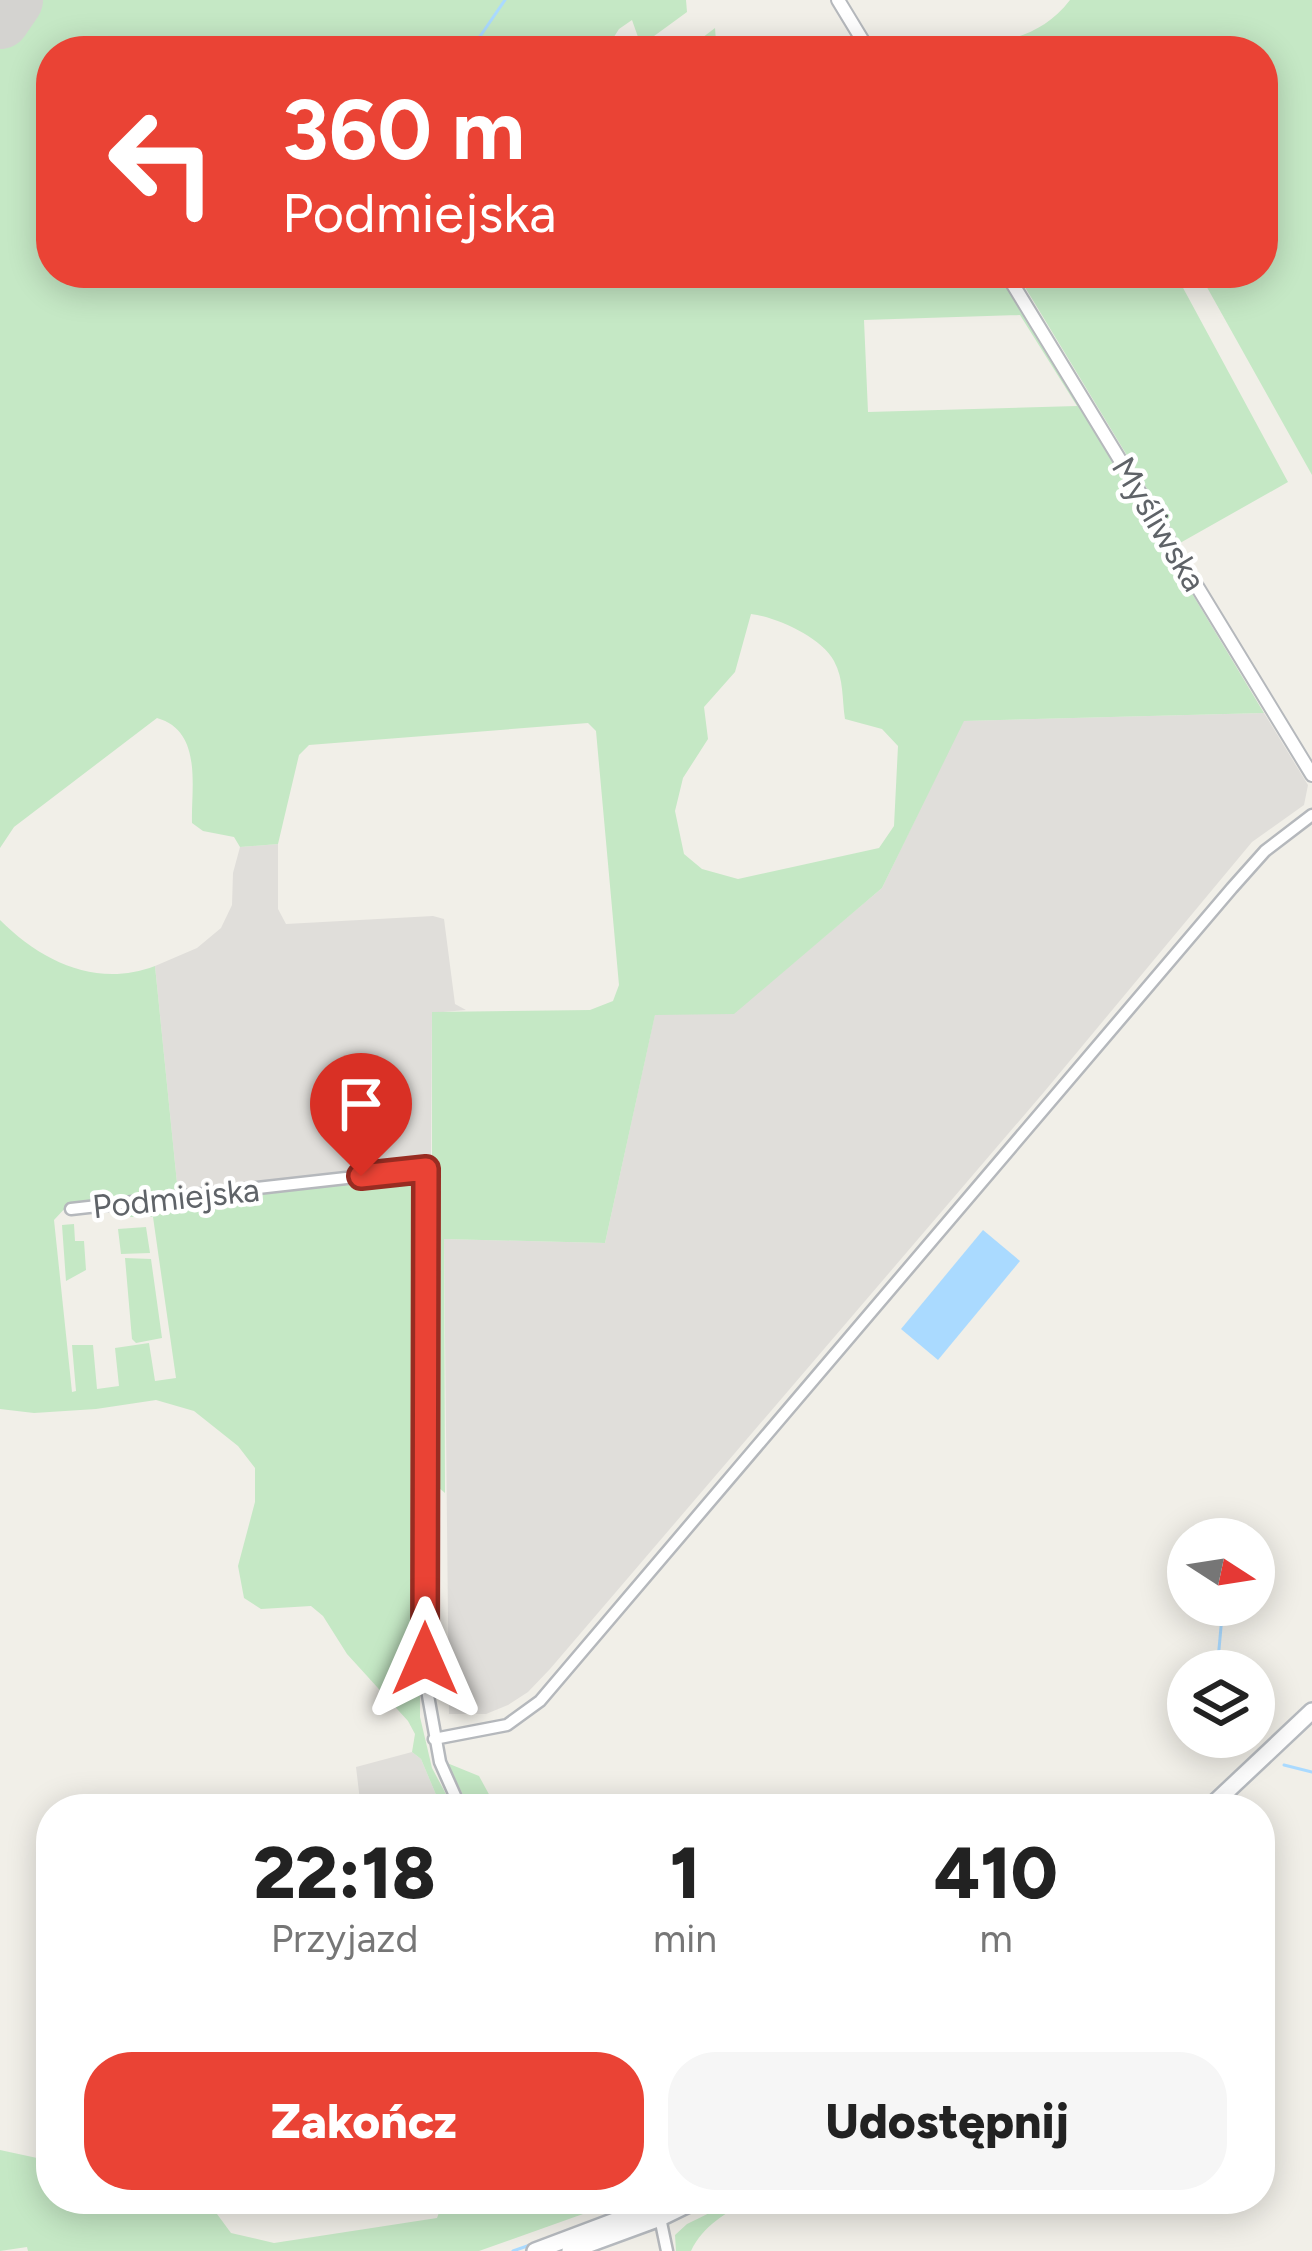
<!DOCTYPE html>
<html lang="pl">
<head>
<meta charset="utf-8">
<style>
	:root { --surface:#fff; --page:#f6f6f6; --text:#222; --muted:#767676; --accent:#ea4335 }
	body { margin:0; font-family:Figtree,sans-serif; background:var(--page); color:var(--text); height:100vh; display:flex; flex-direction:column; font-size:45px; white-space:nowrap }
	* { box-sizing:border-box; margin:0 }
	p { font-size:39px; color:var(--muted) }
	.icon { flex:none; width:66px; height:66px; fill:none; stroke:currentColor; stroke-width:2; stroke-linecap:round; stroke-linejoin:round }
	.map { position:relative; flex:1; overflow:hidden }
	.panel { position:absolute; left:36px; top:1794px; width:1239px; height:420px; display:flex; flex-direction:column; background:var(--surface); border-radius:48px; box-shadow:0 6px 30px #0003 }
	.panel>* { flex:none }
	.banner { position:absolute; left:36px; top:36px; width:1242px; height:252px; border-radius:48px; box-shadow:0 6px 30px #0003; background:#ea4335; color:#fff; overflow:hidden }
	.needle { width:78px; rotate:102deg }
	.controls { position:absolute; left:1167px; top:1518px; display:grid; gap:24px }
	.controls a { display:grid; place-items:center; width:108px; height:108px; border-radius:50%; background:var(--surface); box-shadow:0 6px 30px #0003; font-size:60px }
	.pin { position:absolute; display:grid; place-items:center; width:102px; height:102px; color:#fff; margin:-123px -51px; border-radius:50% 50% 50% 0; rotate:-45deg; box-shadow:0 0 12px #0007 }
	.pin .icon { rotate:45deg }
	.me { position:absolute; width:132px; margin:-66px; rotate:0deg; stroke-linejoin:round; filter:drop-shadow(0 0 9px #0008) }
	.turn { display:flex; align-items:center; gap:42px; height:252px; padding:0 48px; font-size:54px }
	.turn .icon { width:156px; height:156px; stroke-width:2.5 }
	.turn b { display:block; font-size:84px; line-height:102px }
	.eta { display:flex; justify-content:space-evenly; align-items:center; height:204px; text-align:center }
	.eta b { font-size:72px; font-weight:800; line-height:84px }
	.button { display:flex; gap:24px; margin-top:auto; padding:24px 48px }
	.button a { flex:1; height:138px; border-radius:48px; background:var(--accent); color:#fff; font-size:48px; font-weight:800; line-height:138px; text-align:center }
	.button a+a { background:var(--page); color:var(--text) }
	.map>svg:first-child { display:block }
</style>
</head>
<body>
<div class="map">
<svg width="1312" height="2251" viewBox="0 0 1312 2251">
	<rect width="100%" height="100%" fill="#f1efe8"/>
	<path fill="#e0deda" d="M1264,713L1308,785L1304,805L1252,842L1044,1092L550,1669L528,1692L508,1705L486,1714H449L444,1239L605,1243L655,1014L734,1013L882,888L963,721Z
		M278,844V909L286,924L433,916L444,919L455,1004L466,1010L432,1013L431,1163L178,1193L155,966L197,948L221,928L232,905L233,873L240,847Z
		M412,1752L421,1759L442,1809H361L356,1767Z"/>
	<path fill="#c5e8c5" fill-rule="evenodd" d="M28,0H686L687,12L650,39L638,37L632,20L619,29L605,51H51V273H999L1264,713L964,721L882,888L734,1014L655,1015L605,1243L444,1239L445,1493L432,1482V1012L590,1010L613,1001L619,985L596,731L588,723L309,745L299,755L278,844L240,847L234,837L203,831L192,823C191,787 203,731 157,718L14,827L0,848V40ZM1020,315L1077,406L868,412L864,320ZM751,614C776,617 821,637 834,661C844,679 842,700 845,719L882,729L898,746L894,826L879,848L738,879L702,869L684,854L675,811L683,778L708,739L704,707L735,672Z
		M1070,0H1312V475L1199,273H1263V51H902C962,40 1027,56 1070,0Z
		M715,28L716,41H763L764,51H672L694,44Z
		M1175,273L1288,482L1180,543L1017,274Z
		M0,920C42,962 97,988 155,966L178,1193L68,1205L54,1220L72,1392L76,1391L72,1345H93L97,1389L119,1386L115,1348L149,1343L155,1381L176,1378L153,1217H122L129,1207L419,1175L420,1717L432,1768L454,1809H442L421,1759L412,1752L415,1734L408,1721L347,1654L323,1616L311,1606L261,1609L244,1598L238,1566L255,1502V1468L238,1446L194,1411L156,1400L96,1409L34,1413L0,1409Z
		M74,1224L75,1241H84L86,1270L66,1281L62,1225Z
		M146,1227L150,1253L121,1254L118,1229Z
		M125,1258L151,1259L162,1338L136,1343L132,1339Z
		M447,1763L479,1776L497,1809H470Z
		M0,2150L51,2161V2199H193L217,2214L231,2233L274,2243L437,2218L444,2199H625L479,2251H28L27,2247L0,2251Z
		M738,2199H750C727,2213 703,2225 691,2251H676L675,2235L687,2224Z"/>
	<path fill="#aadaff" d="M983,1230L1020,1261L938,1360L901,1329Z"/>
	<g fill="none" stroke-linecap="round" stroke-linejoin="round">
		<path stroke="#aadaff" stroke-width="3" d="M470,51L505,0
			M1217,1671L1223,1605
			M1242,1737L1246,1741
			M1284,1765L1312,1772
			M513,2251L533,2244
			M593,2251L613,2243"/>
		<path stroke="#d4d3d0" stroke-width="60" d="M0,19L13,0"/>
		<g stroke="#b5b8bc" stroke-width="15">
			<path id="minor" d="M71,1209L426,1169L427,1690L440,1762L461,1809
				M434,1739L507,1725L540,1701L1232,888L1265,851L1312,815
				M659,2213L667,2251"/>
		</g>
		<g stroke="#b5b8bc" stroke-width="16">
			<path id="tertiary" d="M838,0L869,51
				M1006,273L1312,775"/>
		</g>
		<g stroke="#b6babf" stroke-width="20">
			<path id="secondary" d="M1208,1809L1312,1711
				M535,2251L673,2199
				M570,2251L660,2218L699,2199"/>
		</g>
		<use href="#minor" stroke="#fff" stroke-width="10"/>
		<use href="#tertiary" stroke="#fff" stroke-width="12"/>
		<use href="#secondary" stroke="#fff" stroke-width="15"/>
	</g>
	<g fill="none" stroke-linecap="round" stroke-linejoin="round">
		<g stroke="#982c22" stroke-width="30">
			<path id="route" d="M361,1176L426,1169L425,1659"/>
		</g>
		<use href="#route" stroke="#ea4335" stroke-width="21"/>
	</g>
	<g text-anchor="middle" dominant-baseline="central" stroke-width="9" stroke-linejoin="round" paint-order="stroke">
		<g font-size="33" fill="#5f6368" stroke="#fff">
			<text transform="translate(1159 524) rotate(59)">Myśliwska</text>
			<text transform="translate(176 1198) rotate(-6)">Podmiejska</text>
		</g>
	</g>
</svg>
<div class="controls">
<a><svg class="needle" viewBox="-14 -14 28 28"><path d="M0-13l5 13h-10z" fill="#e53935"/><path d="M0 13l5-13h-10z" fill="#767676"/></svg></a>
<a><svg class="icon" aria-label="layers" viewBox="0 0 24 24"><path d="M12 4l9 5-9 5-9-5zM3 14l9 5 9-5"/></svg></a>
</div>
<div class="pin" style="left:361px;top:1176px;background:#d93025"><svg class="icon" aria-label="arrive" viewBox="0 0 24 24"><path d="M6 21V4h12l-3 4 3 4H6"/></svg></div>
<svg class="me" style="left:425px;top:1659px" viewBox="-20 -20 40 40"><path d="M0-17L14 15 0 8-14 15z" fill="#ea4335" stroke="#fff" stroke-width="4"/></svg>
<div class="banner">
<div class="turn"><svg class="icon" aria-label="left" viewBox="0 0 24 24"><path d="M17 20v-9H6M10 6l-5 5 5 5"/></svg><div><b>360 m</b>Podmiejska</div></div>
</div>
<section class="panel">
<div class="eta">
<div><b>22:18</b><p>Przyjazd</p></div>
<div><b>1</b><p>min</p></div>
<div><b>410</b><p>m</p></div>
</div>
<div class="button"><a>Zakończ</a><a>Udostępnij</a></div>
</section>
</div>
</body>
</html>
